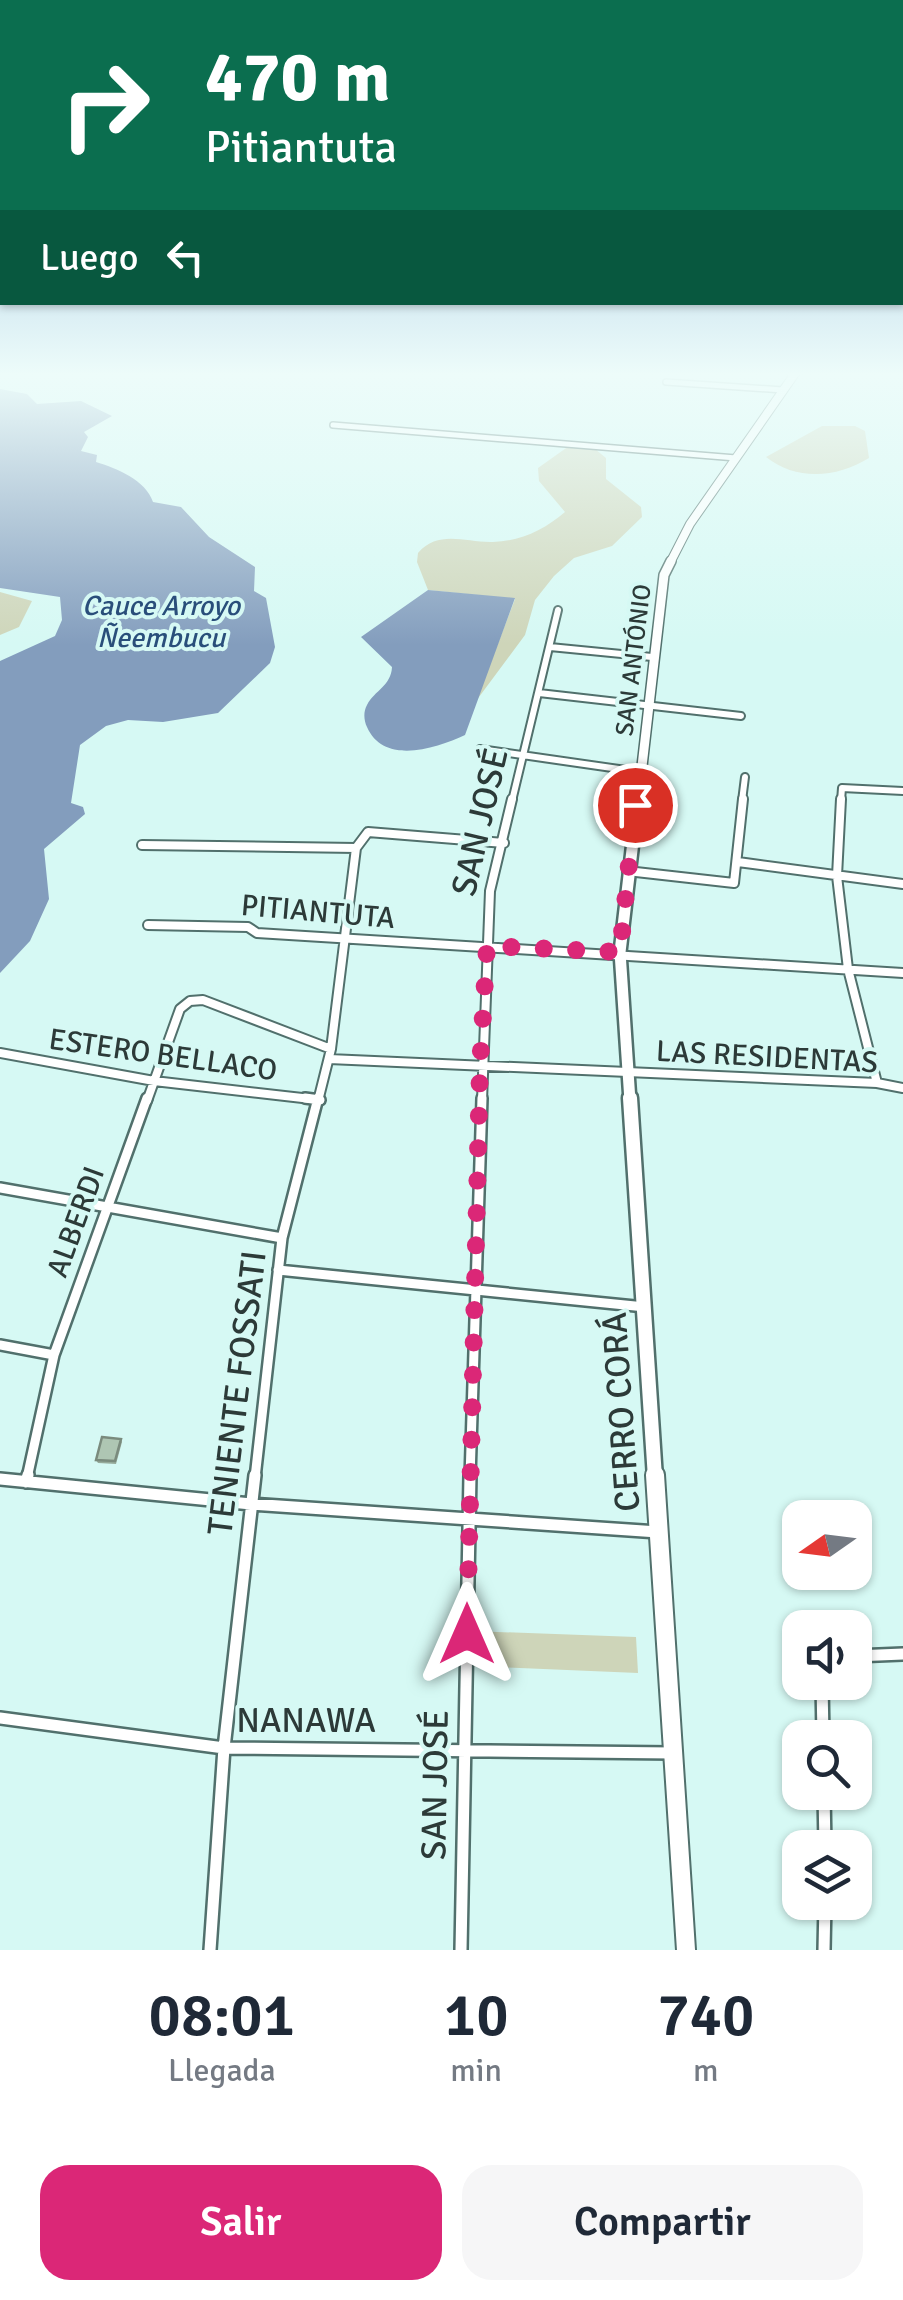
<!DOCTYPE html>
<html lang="es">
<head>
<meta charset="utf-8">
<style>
	:root { --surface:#fff; --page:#f6f6f7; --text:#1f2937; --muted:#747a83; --accent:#db2777 }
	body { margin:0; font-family:Signika,sans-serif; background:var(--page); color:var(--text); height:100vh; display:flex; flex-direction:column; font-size:38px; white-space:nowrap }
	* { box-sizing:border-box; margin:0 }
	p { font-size:32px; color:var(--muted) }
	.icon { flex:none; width:55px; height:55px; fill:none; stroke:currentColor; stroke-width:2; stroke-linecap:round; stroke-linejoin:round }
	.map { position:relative; height:1950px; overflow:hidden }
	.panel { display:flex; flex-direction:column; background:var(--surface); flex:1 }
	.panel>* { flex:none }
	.top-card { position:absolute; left:0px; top:0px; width:905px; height:305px; box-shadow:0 2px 8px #0004; background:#0b6e4f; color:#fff; overflow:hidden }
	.needle { width:65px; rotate:256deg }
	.fabs { position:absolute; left:782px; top:1500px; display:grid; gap:20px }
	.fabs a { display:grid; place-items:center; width:90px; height:90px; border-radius:20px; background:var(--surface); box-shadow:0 2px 8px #0004; font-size:50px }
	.pin { position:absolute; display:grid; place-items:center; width:85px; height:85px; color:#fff; margin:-42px; border:5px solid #fff; border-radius:50%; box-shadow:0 2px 10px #0007 }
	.me { position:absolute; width:110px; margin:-55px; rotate:0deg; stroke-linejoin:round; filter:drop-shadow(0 0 8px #0008) }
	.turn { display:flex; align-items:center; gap:35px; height:210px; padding:0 40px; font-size:45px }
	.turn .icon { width:130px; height:130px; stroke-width:2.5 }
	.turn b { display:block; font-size:70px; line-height:85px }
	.then { display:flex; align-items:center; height:95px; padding:0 40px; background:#0003; gap:20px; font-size:38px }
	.eta { display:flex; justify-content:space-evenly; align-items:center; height:170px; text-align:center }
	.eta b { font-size:60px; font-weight:600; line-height:70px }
	.button { display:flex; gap:20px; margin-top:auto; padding:20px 40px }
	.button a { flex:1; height:115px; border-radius:30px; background:var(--accent); color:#fff; font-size:40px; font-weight:600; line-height:115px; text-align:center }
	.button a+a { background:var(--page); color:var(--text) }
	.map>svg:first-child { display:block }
</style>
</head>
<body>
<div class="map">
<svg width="903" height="1950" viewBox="0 0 903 1950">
	<rect width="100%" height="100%" fill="#d6f9f4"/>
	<path fill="#ced5b9" d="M822,426H855L865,431L869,458C837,478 796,481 766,457Z
		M569,446L595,449L606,458V479L641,507L642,517L612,546L574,558L554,576L535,600L525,635L476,701L515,599L428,590L417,562L418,553C439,529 466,543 493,542C521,541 544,530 565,512L539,481L538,468Z
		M0,592L32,601L19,627L0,635Z
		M471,1631L636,1637L638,1673L470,1666Z"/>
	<path fill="#839dbd" d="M0,389L27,394L37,404L81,401L112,416L84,432L88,437L81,451L97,455L96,462C116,468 146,480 153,502L181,507L209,537L255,567L254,591L266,598L275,647L270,663L218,713L163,722L128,720L106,726L80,745L71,803L83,807L85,814L44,849L49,899L30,941L0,973V661L55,636L62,620L60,597L0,588Z
		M428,590L515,598L465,735C437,748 384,766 367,727C364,721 363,712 367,705C375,690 391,686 392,667L361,637Z"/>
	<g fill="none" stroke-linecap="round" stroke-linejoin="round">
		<g stroke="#51706c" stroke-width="8">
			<path id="street-far4" d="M666,382L783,390
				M333,425L736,458"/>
		</g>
		<g stroke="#51706c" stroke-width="10">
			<path id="street-far3" d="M550,647L652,657
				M539,693L741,716
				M480,749L640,772
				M512,801L558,610
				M742,801L745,777
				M841,801L842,788L903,791"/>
		</g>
		<g stroke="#51706c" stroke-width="12">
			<path id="street-far2" d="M841,799L837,876L848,969L877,1083
				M142,845L356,848L368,832L504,843
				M738,862L903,884
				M627,871L734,883L743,799
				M148,925L248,927L257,933L903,973
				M0,1053L154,1081L320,1100
				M329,1059L877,1083L903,1088
				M147,1101L180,1009L190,1001L203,1000L331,1049
				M318,1101L331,1049L356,848
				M482,1101L490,891L512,799"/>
		</g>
		<g stroke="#51706c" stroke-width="14">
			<path id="street-far1" d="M305,1098L320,1100
				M0,1188L282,1238
				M278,1270L645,1307
				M0,1345L54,1355
				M27,1478L54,1355L147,1098
				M255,1478L282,1238L318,1098
				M470,1478L482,1098"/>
		</g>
		<g stroke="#51706c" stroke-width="16">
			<path id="street" d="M0,1479L251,1504L658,1532
				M26,1482L28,1475
				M855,1656L903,1654
				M822,1682L823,1738
				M0,1718L224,1748L673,1753
				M824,1792L825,1848
				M210,1950L224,1748L255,1475
				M461,1950L470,1475
				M824,1950L825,1902"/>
		</g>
		<g stroke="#51706c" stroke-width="10">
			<path id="secondary-far4" d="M670,563L690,524L796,372"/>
		</g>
		<g stroke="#51706c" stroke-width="12">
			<path id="secondary-far3" d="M638,801L664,575L671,561"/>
		</g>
		<g stroke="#51706c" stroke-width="16">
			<path id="secondary-far2" d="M630,1101L620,952L638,799"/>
		</g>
		<g stroke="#51706c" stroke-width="19">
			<path id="secondary-far1" d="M630,1098L655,1478"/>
		</g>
		<g stroke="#51706c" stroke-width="22">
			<path id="secondary" d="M655,1475L686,1950"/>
		</g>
		<use href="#street-far4" stroke="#fff" stroke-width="5"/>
		<use href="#street-far3" stroke="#fff" stroke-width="6"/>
		<use href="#street-far2" stroke="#fff" stroke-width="8"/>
		<use href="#street-far1" stroke="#fff" stroke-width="9"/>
		<use href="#street" stroke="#fff" stroke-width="11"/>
		<use href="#secondary-far4" stroke="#fff" stroke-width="8"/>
		<use href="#secondary-far3" stroke="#fff" stroke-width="9"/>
		<use href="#secondary-far2" stroke="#fff" stroke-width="11"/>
		<use href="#secondary-far1" stroke="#fff" stroke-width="14"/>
		<use href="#secondary" stroke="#fff" stroke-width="18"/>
	</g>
	<path fill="#96aa9a" d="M121,1439L122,1442L116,1464L98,1463L96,1460Z"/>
	<path fill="#aec6b3" stroke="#7a8b7d" stroke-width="2.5" d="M102,1437L121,1439L115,1461L96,1460Z"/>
	<linearGradient id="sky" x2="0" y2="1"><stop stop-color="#7fabd7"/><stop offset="0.58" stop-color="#edfcfa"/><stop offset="1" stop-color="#edfcfa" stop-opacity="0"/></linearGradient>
	<rect width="903" height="645" fill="url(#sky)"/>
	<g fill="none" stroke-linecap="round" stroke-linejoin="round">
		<path stroke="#db2777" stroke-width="18" stroke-dasharray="0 32.4" d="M467,1634L480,1066L487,946L620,952L635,805"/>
	</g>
	<g text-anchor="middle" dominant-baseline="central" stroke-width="8" stroke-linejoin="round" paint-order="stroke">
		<g font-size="25" fill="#2c3a38" stroke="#d6f9f4">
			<text transform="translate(633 660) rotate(-83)">SAN ANTÓNIO</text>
		</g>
		<g font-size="28" font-style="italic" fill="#294e7a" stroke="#d6f9f4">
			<text x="161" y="606">Cauce Arroyo<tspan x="161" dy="32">Ñeembucu</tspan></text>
		</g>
		<g font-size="30" fill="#2c3a38" stroke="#d6f9f4">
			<text transform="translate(318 912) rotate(5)">PITIANTUTA</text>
			<text transform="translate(163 1055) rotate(8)">ESTERO BELLACO</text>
			<text transform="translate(767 1057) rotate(3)">LAS RESIDENTAS</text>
			<text transform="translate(76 1222) rotate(-70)">ALBERDI</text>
		</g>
		<g font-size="35" fill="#2c3a38" stroke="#d6f9f4">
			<text transform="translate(480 822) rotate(-77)">SAN JOSÉ</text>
			<text transform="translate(237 1393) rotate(-83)">TENIENTE FOSSATI</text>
			<text transform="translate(621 1412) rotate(-94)">CERRO CORÁ</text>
			<text x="306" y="1720">NANAWA</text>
			<text transform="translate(435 1785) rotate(-89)">SAN JOSÉ</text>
		</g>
	</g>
</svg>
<div class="fabs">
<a><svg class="needle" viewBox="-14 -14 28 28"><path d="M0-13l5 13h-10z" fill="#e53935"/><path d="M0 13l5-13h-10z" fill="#747a83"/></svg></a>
<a><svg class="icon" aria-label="sound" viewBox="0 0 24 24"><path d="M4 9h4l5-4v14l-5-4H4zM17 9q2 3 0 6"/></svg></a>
<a><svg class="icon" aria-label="search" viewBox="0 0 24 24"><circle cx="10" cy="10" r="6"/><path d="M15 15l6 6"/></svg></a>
<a><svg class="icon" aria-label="layers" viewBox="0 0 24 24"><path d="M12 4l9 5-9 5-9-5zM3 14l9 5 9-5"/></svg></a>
</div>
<div class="pin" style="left:635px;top:805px;background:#d93025"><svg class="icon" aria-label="arrive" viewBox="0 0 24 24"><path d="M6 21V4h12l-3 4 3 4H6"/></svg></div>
<svg class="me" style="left:467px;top:1634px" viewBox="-20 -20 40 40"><path d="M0-17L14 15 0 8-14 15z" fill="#db2777" stroke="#fff" stroke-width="4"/></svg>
<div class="top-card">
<div class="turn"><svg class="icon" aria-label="right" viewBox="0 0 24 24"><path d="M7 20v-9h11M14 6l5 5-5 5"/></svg><div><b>470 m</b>Pitiantuta</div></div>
<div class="then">Luego<svg class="icon" aria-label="left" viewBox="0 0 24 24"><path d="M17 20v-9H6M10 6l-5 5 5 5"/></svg></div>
</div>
</div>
<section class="panel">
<div class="eta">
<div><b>08:01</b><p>Llegada</p></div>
<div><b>10</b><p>min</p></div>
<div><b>740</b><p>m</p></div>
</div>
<div class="button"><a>Salir</a><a>Compartir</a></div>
</section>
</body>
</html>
